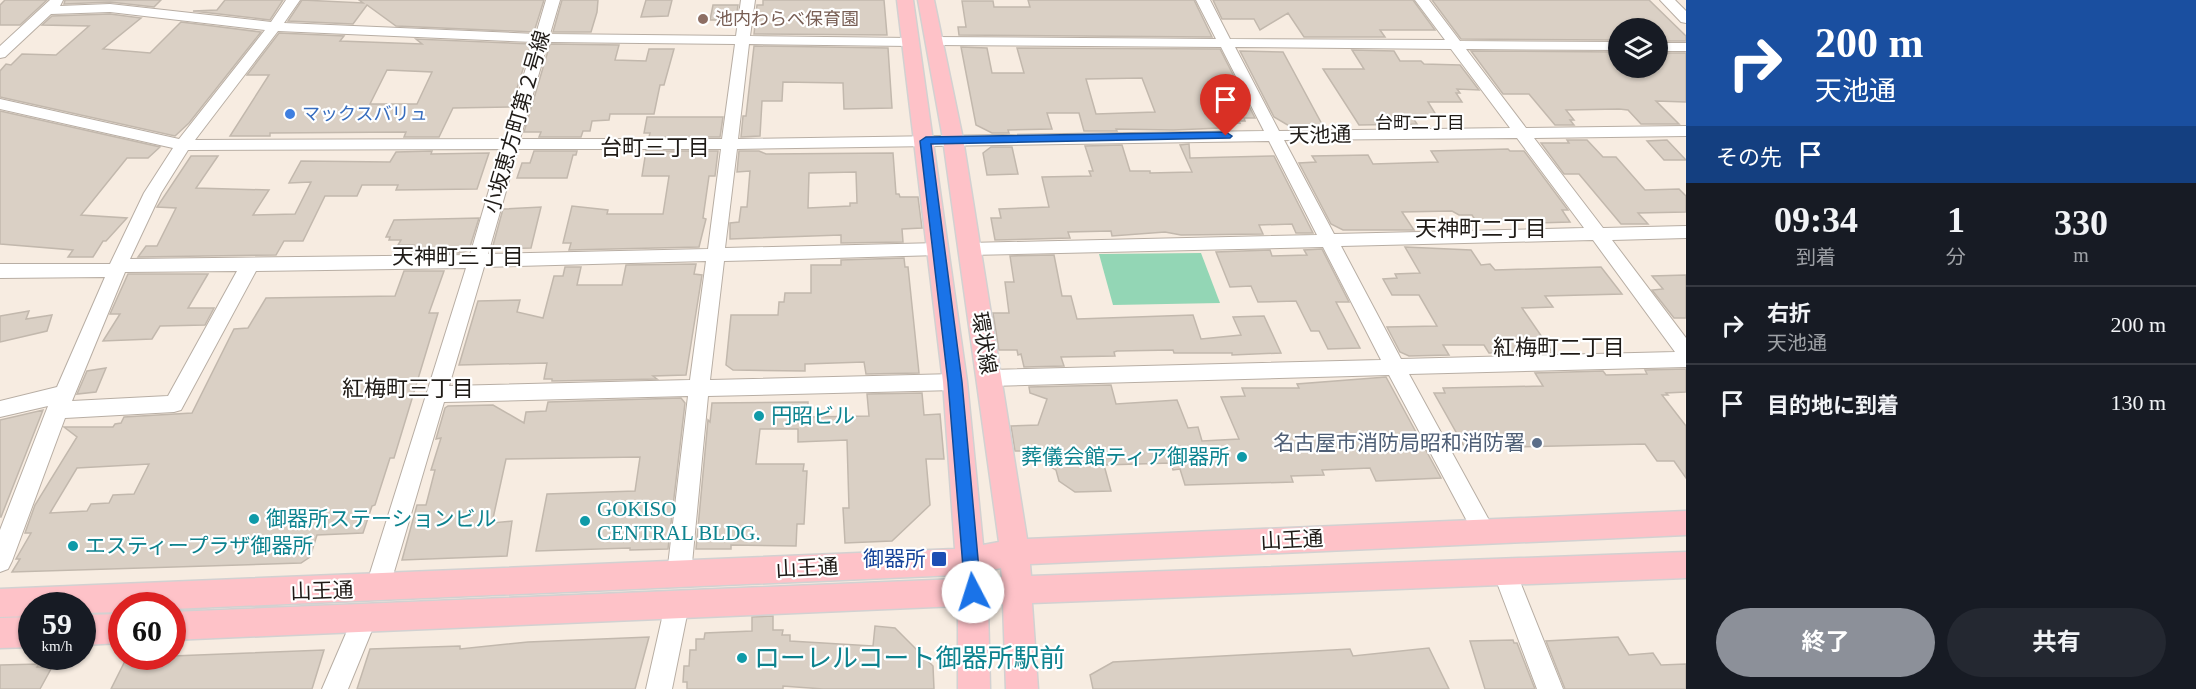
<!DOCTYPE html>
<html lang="ja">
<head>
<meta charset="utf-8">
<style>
	:root { --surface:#171b24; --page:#242831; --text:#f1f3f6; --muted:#9ea1a6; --line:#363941; --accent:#8c9099 }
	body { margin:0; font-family:"Times New Roman","Noto Sans JP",serif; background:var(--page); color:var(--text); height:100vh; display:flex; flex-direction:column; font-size:22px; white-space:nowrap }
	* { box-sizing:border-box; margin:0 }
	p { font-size:20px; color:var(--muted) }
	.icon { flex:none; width:33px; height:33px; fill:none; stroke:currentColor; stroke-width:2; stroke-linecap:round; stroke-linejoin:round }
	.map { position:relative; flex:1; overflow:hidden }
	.sheet { display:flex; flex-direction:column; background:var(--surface); width:510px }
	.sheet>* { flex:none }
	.banner { background:#1a4fa0; color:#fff; overflow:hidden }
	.tools { position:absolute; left:1608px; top:18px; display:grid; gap:12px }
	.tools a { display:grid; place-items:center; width:60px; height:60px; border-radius:50%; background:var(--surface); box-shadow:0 2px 4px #0004; font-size:30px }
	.speed { position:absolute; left:18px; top:592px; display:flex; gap:12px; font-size:30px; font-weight:700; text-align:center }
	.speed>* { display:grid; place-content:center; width:78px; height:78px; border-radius:50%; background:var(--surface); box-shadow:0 2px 4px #0004; line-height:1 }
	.speed small { font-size:15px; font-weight:400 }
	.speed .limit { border:9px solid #d22; background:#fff; color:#111 }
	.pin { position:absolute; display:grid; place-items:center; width:51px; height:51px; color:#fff; margin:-62px -26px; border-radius:50% 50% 50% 0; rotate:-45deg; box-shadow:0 0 6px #0007 }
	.pin .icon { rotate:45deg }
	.me { position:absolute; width:66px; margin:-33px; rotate:355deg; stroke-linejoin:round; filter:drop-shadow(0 0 4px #0008) }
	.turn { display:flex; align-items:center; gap:21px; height:126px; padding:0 30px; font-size:27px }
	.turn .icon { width:78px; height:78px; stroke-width:2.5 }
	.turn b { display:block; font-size:42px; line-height:51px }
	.then { display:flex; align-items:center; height:57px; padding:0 30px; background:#0003; gap:12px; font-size:22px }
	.eta { display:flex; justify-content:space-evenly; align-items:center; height:102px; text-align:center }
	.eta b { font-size:36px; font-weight:700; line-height:42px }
	.primary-button { display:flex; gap:12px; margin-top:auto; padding:12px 30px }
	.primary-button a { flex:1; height:69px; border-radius:36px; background:var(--accent); color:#fff; font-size:24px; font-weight:700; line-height:69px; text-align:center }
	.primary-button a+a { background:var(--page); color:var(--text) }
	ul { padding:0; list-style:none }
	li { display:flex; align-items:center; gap:18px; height:78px; padding:0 30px; border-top:2px solid var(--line) }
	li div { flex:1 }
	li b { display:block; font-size:22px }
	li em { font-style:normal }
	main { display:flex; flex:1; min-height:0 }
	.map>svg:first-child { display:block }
</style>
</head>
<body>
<main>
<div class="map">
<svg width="1686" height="689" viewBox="0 0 1686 689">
	<rect width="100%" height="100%" fill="#f7ece1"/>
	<path fill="#93d6b5" d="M1201,253L1220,303L1113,305L1099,254Z"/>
	<path fill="#dad0c5" stroke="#c2b8ad" stroke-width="1.5" fill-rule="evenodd" d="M5,0H47L20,25H0V5Z
		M65,0H161L154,7L110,2L64,4Z
		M225,0H283L270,20L193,11L217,10Z
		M302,0L363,3L359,0H544L534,32L396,26L367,5L353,24L288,21Z
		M562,0H598L597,12L591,32H553Z
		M646,0H672L668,16L641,17Z
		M763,0H884L887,35L754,34L757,5H763Z
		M1028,0H1194L1212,37L959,35L958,27H966L962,1H993L994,7H1030Z
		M1213,0H1413L1435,30H1380L1385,37H1304L1288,13L1260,30L1254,19H1222Z
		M1432,0H1649L1686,36V41H1658V28H1618V40L1461,39Z
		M713,5H738L736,20H710Z
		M110,14L141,18L103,49L150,53L181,22L261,32L189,123L175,136L0,97V71L6,64L11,65L22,54L56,55L89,26L42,25L52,16Z
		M279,33L344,36L340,41L422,44L416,39L531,44L511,107L453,108L439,137H404L406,132L270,133V136H230L269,75H247ZM387,70L432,72L417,104H370Z
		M550,44L619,45L615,60L646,61L649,49H674L664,85H660L654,114H610L609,120L592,121L590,131H583L581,137H539L541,132H524Z
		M754,46L888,48L892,108L844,109L843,83L783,82L782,101H762L760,136L741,137L743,116H746Z
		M961,47L987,48L992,73H1024L1017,48L1220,49L1255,118H1244L1245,121H1239L1240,123L1219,125L1221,128L1173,130L1116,129L1117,131H1084L1079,113H1047L1052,129L1008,130L1009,133H992L976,125ZM1142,78L1155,112L1096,114L1086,79Z
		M1352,50L1394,51L1400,61H1421L1424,64L1460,65L1479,90L1457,89L1460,93H1456L1462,102H1428L1438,118H1413L1417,124L1359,125L1323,69H1364Z
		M1240,51L1283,52L1324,128L1291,127L1274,117Z
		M1471,51L1618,52V68H1658V53H1686V102L1656,101L1679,124H1641L1628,110L1619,109L1566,110L1574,120H1570L1574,125H1555L1529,94H1503Z
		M0,111L160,147L148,158H127L81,215L127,218L106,241H103L93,257H68L73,250L0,244Z
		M647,117H723L720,137H649L650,133H644Z
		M1567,140H1587L1603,157H1616L1645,190L1679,189L1686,196V212L1638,213L1648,224H1621L1579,174H1564L1541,143H1569Z
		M1667,140L1686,160H1664L1647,141Z
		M1189,144L1190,158L1274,156L1313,233H1296L1292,224L1259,225L1263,234L1181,235L1165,232L1112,236L1111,231L1068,232L1070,238L995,240L991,218H1001L999,209L1049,207L1042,177L1091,176L1089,171H1093L1085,146L1122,145L1130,171H1150V173L1192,172L1180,145Z
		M991,147H1012L1018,174L987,175L983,153Z
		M1508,149L1510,151H1524L1568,210H1562L1570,222L1536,223L1533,218L1476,221L1472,215H1459L1452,211L1402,212L1414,230H1343L1331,224L1299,163L1316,162L1312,156L1368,155L1373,164L1438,162L1431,151Z
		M432,151L431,154L489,153L477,189L396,190L398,185H362L357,196H325L303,241H284L276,255L138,257L146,246H157L176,208L157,207L191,156H218L196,188L269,190L253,215L295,214L311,182L289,183L301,161L390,162L396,152Z
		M534,151H577L576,155H573L567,178H517L522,163H530Z
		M646,151H718L715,176H709L703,218L706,219L699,247L569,250L571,243H563L572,206L608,210L607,214H663L669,176H642Z
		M739,151H759L766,154L893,153L896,194H899L900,197H918L922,228L902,229L903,242L841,243V235L730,239V223L739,222L741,207H747L750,171L737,172ZM856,172L857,203H850V206L808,208L809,173Z
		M541,207L531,248L492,249L503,209Z
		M479,218L469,250L461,253H411L414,245H398L401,240H389L390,237H386L394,220Z
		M1405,247L1471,250L1481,265L1490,264L1495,270L1601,267L1622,294L1545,296L1553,307L1522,308L1553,353H1489L1484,345H1443L1449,355L1409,356L1400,352L1387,327L1437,326L1419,295H1392L1383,279L1397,278L1395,274L1420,273Z
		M1322,249L1349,302H1336L1360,348L1328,349L1319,331H1311L1296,301L1258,302L1251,286L1230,287L1216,252L1270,250L1272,256L1307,255L1304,250Z
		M1054,255L1062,296H1071L1077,319L1193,315L1201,339L1241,335L1233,317L1264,316L1281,353L1232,355V353H1174L1173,350L1117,351L1114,352L1115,356L1061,357L1064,366L1024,367L1021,354L1018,355L1017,350H999L993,313H1009L1005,282H1014L1010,256Z
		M904,258L905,267H908L919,373L866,374L864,362L805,364V371L733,370L726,365L731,315H778L779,302H784L785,293H811V265H841V260Z
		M696,264L694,274L702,275L686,375L653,376L657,379L552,381V379H544L547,363L459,365L478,301L520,300L517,312L543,318L554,276H563L565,267H581L577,285H622L626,265Z
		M404,271H444L429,313H438L394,458H390L375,505L372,506L363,533L317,535L310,557L301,563L12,572L20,559H16L31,533H25L35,505L77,437L64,427H113L115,424L121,423L124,417L192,413L234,329L248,328L266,298L395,296ZM149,464L134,494L113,495L109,503L91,504L87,511L50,513L77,468Z
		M128,274H208L188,308H214L205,325L160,326L152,339L103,341L120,314H110Z
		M1686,275V318H1674L1652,290L1663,289L1652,276Z
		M29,311L26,319L52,315L47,331L0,342V316Z
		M106,368L96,392L77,394L87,371Z
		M1686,369V392L1666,393L1668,395H1662L1686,426V478L1674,461H1657L1645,444L1465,448L1434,393H1445L1443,388L1543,386L1535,373L1603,371L1606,375L1647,374L1645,370Z
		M1386,377L1441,478L1376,481L1370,468L1322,470L1324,475L1291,476L1293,482L1185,485L1180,469L1173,470L1171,463L1104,465L1111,491L1075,492L1059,481L1056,470L1046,464L1041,455L1031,451H1015L1011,426L1038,425L1047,399L1030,393L1029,387L1111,385L1116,404L1177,400L1188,428L1198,427L1202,441L1239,439L1221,397L1245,396L1242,388H1299L1297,384Z
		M922,393L924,415L940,414L944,459H926L930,505L892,541L845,543L843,508H849L847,440L798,442V429H760L756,464H804L803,471H807L804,524H797L796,546L731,545V549H696L708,420L710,422L712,403L808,402V417L869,416L867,394Z
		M681,398L685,403L668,549L630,550V548L536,551L547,494L635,491L640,457L506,459L492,523L512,521L507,556L402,560L417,505H426L435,470H431L441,438L436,439L445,408L448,406L493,405L524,423L526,412L546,411L548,402Z
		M43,410L1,517H0V420Z
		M773,616V630H783L782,635H790V641L873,646L875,626L895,628L933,666L934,689H823L783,686V689H687V682H683L684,666H689L690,650H696V639H704L705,633L752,631V617Z
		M649,637L635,689H357L370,649L460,646V649L528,642Z
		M1618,637L1629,655L1653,653L1661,665L1686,664V689H1565L1546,641Z
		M1513,640L1514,643H1517L1535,689H1485L1470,641Z
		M1429,648L1449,689H1093L1090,675L1113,662L1350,649L1353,656Z
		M324,650L312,689H111L125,661L155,660L157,657L172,656Z
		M39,664L37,667H52L40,689H0V665Z"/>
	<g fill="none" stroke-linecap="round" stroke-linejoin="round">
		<g stroke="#b8aea4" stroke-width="2">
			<path id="minor" d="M50,0H63L60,6L110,4L271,22L286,0H300L284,23L536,34L546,0H560L550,34L736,36L741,0H755L750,36L910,38L917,42L910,46L749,44L738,139L1264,131L1221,47L933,45L926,41L933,37L1216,39L1196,0H1210L1230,39L1445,40L1415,0H1429L1460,41L1618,42V50L1466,49L1526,128L1686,126V136L1534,138L1603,228L1686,226V238L1612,240L1686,338V367L1409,374L1495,531L1492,538L1484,541L1476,538L1389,375L990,386L983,384L980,378L983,372L990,370L1381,360L1323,247L969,255L963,253L960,249L963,245L969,243L1317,235L1269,141L737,149L725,248L939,243L945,245L948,249L945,253L939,255L724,261L710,380L955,374L962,376L965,382L962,388L955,390L708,396L691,574L687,582L679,585L671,582L667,574L688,396L444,402L389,589L385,597L377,600L369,597L365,589L466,268L256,271L181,410L174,412L65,418L12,561L8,569L0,572V530L48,406L0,417V401L57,387L105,277L0,278V264H110L144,193L173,148L0,109V99L179,139L265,30L110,12L51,14L5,57L0,58V46ZM278,31L534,42L504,139L195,140ZM548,42L735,44L722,139H520ZM1235,47L1451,49L1510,128L1279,131ZM1517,138L1584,228L1334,234L1284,140ZM501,149L470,255L130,259L161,193L188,150ZM518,149H721L708,249L488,254ZM1593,240L1675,352L1401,359L1341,246ZM706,261L690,380L449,386L484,267ZM237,271L168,396L72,401L125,272Z
				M1660,0H1675L1686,11V23L1681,22Z
				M1658,43H1686V51H1658Z
				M1505,561L1513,564L1563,689H1537L1493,572L1497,564Z
				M677,594L686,597L689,605L672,689H646L665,605L668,597Z
				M365,606L374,610L377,618L348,689H322L356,610Z"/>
		</g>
		<g stroke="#d2d1d1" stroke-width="3">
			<path id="major" d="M897,0H913L967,382L983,545L999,542L943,139L918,0H934L963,139L1027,539L1686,511V535L1030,564L1031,576L1686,552V578L1032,603L1038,689H1006L1003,604L988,605L990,689H958V606L172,640V612L957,579V575L172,609V606H122V612L82,613V606H32V616L0,617V589L955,549L943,382ZM1001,568L1002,577L986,578V571Z
				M122,614V643L82,645V615Z
				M32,617V647L0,648V618Z"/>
		</g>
		<use href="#minor" fill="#fff" fill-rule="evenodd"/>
		<use href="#major" fill="#fec2c8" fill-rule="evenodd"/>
	</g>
	<path fill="#1a73e8" stroke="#114b97" stroke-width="1.5" d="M1226,132L1232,136L1230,138L931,144L962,382L981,592L979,598L973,600L967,598L965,592L948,382L920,141L926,137Z"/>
	<circle fill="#8d6e63" stroke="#fff" stroke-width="2" cx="703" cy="19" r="6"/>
	<circle fill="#3f7fe0" stroke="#fff" stroke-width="2" cx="290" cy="114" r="6"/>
	<g fill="#0f9aa8" stroke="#fff" stroke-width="2">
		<circle cx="759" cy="416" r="6"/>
		<circle cx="1242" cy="457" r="6"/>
		<circle cx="254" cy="519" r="6"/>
		<circle cx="585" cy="521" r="6"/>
		<circle cx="73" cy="546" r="6"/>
		<circle cx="742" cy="658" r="6"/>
	</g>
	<circle fill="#5c6f8a" stroke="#fff" stroke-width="2" cx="1537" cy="443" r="6"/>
	<rect fill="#1a4fb4" stroke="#fff" stroke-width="2" x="931" y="551" width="16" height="16" rx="3"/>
	<g text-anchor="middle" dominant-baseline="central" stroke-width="4.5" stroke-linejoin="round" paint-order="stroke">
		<g font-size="18" fill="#785e54" stroke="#fff" text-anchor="start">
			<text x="715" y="19">池内わらべ保育園</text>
		</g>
		<g font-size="18" fill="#366cbe" stroke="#fff" text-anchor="start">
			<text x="302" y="114">マックスバリュ</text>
		</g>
		<g font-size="18" fill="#1f1b17" stroke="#fff">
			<text x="1420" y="123">台町二丁目</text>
		</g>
		<g font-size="21" fill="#1f1b17" stroke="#fff">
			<text transform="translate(517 122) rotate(-74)">小坂恵方町第２号線</text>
			<text transform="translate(1320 135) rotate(-1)">天池通</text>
			<text transform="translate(984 343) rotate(81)">環状線</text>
			<text transform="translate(1292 540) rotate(-3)">山王通</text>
			<text transform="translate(807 568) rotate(-3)">山王通</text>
			<text transform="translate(322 591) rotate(-2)">山王通</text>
		</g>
		<g font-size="21" fill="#0d838f" stroke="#fff" text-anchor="start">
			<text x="771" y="416">円昭ビル</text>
			<text x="1230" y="457" text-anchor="end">葬儀会館ティア御器所</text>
			<text x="597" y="509">GOKISO<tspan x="597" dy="24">CENTRAL BLDG.</tspan></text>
			<text x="266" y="519">御器所ステーションビル</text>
			<text x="85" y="546">エスティープラザ御器所</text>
		</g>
		<g font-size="21" fill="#4e5e75" stroke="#fff" text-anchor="end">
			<text x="1525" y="443">名古屋市消防局昭和消防署</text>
		</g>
		<g font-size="21" fill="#164399" stroke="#fff" text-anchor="end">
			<text x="926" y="559">御器所</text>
		</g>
		<g font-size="22" fill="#1f1b17" stroke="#fff">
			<text x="655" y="147">台町三丁目</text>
			<text x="1481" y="228">天神町二丁目</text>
			<text x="458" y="256">天神町三丁目</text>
			<text x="1559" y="347">紅梅町二丁目</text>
			<text x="408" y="388">紅梅町三丁目</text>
		</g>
		<g font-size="26" fill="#0d838f" stroke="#fff" text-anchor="start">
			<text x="754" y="658">ローレルコート御器所駅前</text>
		</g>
	</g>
</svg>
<div class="tools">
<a><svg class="icon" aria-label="layers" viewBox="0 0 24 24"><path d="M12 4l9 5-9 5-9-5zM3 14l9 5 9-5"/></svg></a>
</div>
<div class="speed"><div>59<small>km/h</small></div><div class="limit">60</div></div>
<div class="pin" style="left:1226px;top:136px;background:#d93025"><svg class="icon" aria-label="arrive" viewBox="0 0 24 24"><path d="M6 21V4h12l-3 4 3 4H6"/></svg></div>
<svg class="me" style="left:973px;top:592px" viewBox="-20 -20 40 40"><circle r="19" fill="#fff"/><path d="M0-13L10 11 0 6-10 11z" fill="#1a73e8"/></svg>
</div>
<section class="sheet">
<div class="banner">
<div class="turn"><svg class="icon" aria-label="right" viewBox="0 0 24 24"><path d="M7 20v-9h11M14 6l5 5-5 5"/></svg><div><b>200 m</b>天池通</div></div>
<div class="then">その先<svg class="icon" aria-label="arrive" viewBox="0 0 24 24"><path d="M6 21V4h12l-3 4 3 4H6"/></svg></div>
</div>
<div class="eta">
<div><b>09:34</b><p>到着</p></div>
<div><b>1</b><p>分</p></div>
<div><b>330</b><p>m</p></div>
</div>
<ul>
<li><svg class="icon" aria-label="right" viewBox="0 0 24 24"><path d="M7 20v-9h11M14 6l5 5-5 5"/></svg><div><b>右折</b><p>天池通</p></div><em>200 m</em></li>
<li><svg class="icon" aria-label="arrive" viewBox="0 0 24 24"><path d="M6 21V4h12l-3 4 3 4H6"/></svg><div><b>目的地に到着</b></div><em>130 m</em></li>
</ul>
<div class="primary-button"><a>終了</a><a>共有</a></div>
</section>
</main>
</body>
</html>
